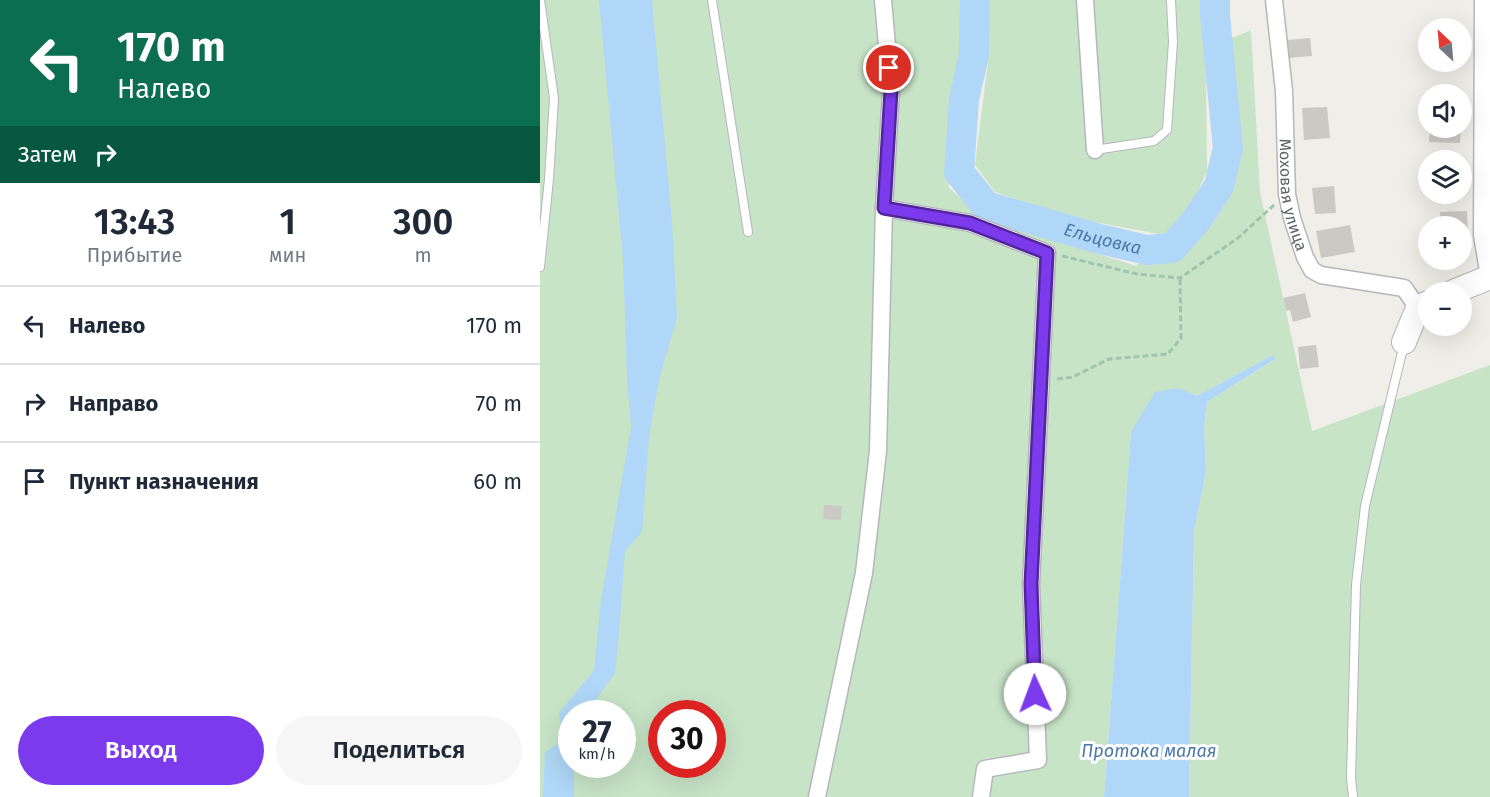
<!DOCTYPE html>
<html lang="ru">
<head>
<meta charset="utf-8">
<style>
	:root { --surface:#fff; --page:#f6f6f7; --text:#1f2937; --muted:#747a83; --line:#e0e1e3; --accent:#7c3aed }
	body { margin:0; font-family:"Fira Sans",sans-serif; background:var(--page); color:var(--text); height:100vh; display:flex; flex-direction:column; font-size:22px; white-space:nowrap }
	* { box-sizing:border-box; margin:0 }
	p { font-size:20px; color:var(--muted) }
	.icon { flex:none; width:33px; height:33px; fill:none; stroke:currentColor; stroke-width:2; stroke-linecap:round; stroke-linejoin:round }
	.map { position:relative; flex:1; overflow:hidden }
	.details { display:flex; flex-direction:column; background:var(--surface); width:540px }
	.details>* { flex:none }
	.guide { background:#0b6e4f; color:#fff; overflow:hidden }
	.needle { width:39px; rotate:334deg }
	.tools { position:absolute; left:878px; top:18px; display:grid; gap:12px }
	.tools a { display:grid; place-items:center; width:54px; height:54px; border-radius:50%; background:var(--surface); box-shadow:0 6px 24px #0002; font-size:30px }
	.speed { position:absolute; left:18px; top:700px; display:flex; gap:12px; font-size:30px; font-weight:700; text-align:center }
	.speed>* { display:grid; place-content:center; width:78px; height:78px; border-radius:50%; background:var(--surface); box-shadow:0 6px 24px #0002; line-height:1 }
	.speed small { font-size:15px; font-weight:400 }
	.speed .limit { border:9px solid #d22; background:#fff; color:#111 }
	.pin { position:absolute; display:grid; place-items:center; width:51px; height:51px; color:#fff; margin:-26px; border:3px solid #fff; border-radius:50%; box-shadow:0 2px 6px #0007 }
	.me { position:absolute; width:66px; margin:-33px; rotate:358deg; stroke-linejoin:round; filter:drop-shadow(0 0 4px #0008) }
	.turn { display:flex; align-items:center; gap:21px; height:126px; padding:0 18px; font-size:27px }
	.turn .icon { width:78px; height:78px; stroke-width:2.5 }
	.turn b { display:block; font-size:42px; line-height:51px }
	.then { display:flex; align-items:center; height:57px; padding:0 18px; background:#0003; gap:12px; font-size:22px }
	.eta { display:flex; justify-content:space-evenly; align-items:center; height:102px; text-align:center }
	.eta b { font-size:36px; font-weight:600; line-height:42px }
	.primary-button { display:flex; gap:12px; margin-top:auto; padding:12px 18px }
	.primary-button a { flex:1; height:69px; border-radius:36px; background:var(--accent); color:#fff; font-size:24px; font-weight:600; line-height:69px; text-align:center }
	.primary-button a+a { background:var(--page); color:var(--text) }
	ul { padding:0; list-style:none }
	li { display:flex; align-items:center; gap:18px; height:78px; padding:0 18px; border-top:2px solid var(--line) }
	li div { flex:1 }
	li b { display:block; font-size:22px }
	li em { font-style:normal }
	main { display:flex; flex:1; min-height:0 }
	.map>svg:first-child { display:block }
</style>
</head>
<body>
<main>
<section class="details">
<div class="guide">
<div class="turn"><svg class="icon" aria-label="left" viewBox="0 0 24 24"><path d="M17 20v-9H6M10 6l-5 5 5 5"/></svg><div><b>170 m</b>Налево</div></div>
<div class="then">Затем<svg class="icon" aria-label="right" viewBox="0 0 24 24"><path d="M7 20v-9h11M14 6l5 5-5 5"/></svg></div>
</div>
<div class="eta">
<div><b>13:43</b><p>Прибытие</p></div>
<div><b>1</b><p>мин</p></div>
<div><b>300</b><p>m</p></div>
</div>
<ul>
<li><svg class="icon" aria-label="left" viewBox="0 0 24 24"><path d="M17 20v-9H6M10 6l-5 5 5 5"/></svg><div><b>Налево</b></div><em>170 m</em></li>
<li><svg class="icon" aria-label="right" viewBox="0 0 24 24"><path d="M7 20v-9h11M14 6l5 5-5 5"/></svg><div><b>Направо</b></div><em>70 m</em></li>
<li><svg class="icon" aria-label="arrive" viewBox="0 0 24 24"><path d="M6 21V4h12l-3 4 3 4H6"/></svg><div><b>Пункт назначения</b></div><em>60 m</em></li>
</ul>
<div class="primary-button"><a>Выход</a><a>Поделиться</a></div>
</section>
<div class="map">
<svg width="950" height="797" viewBox="0 0 950 797">
	<rect width="100%" height="100%" fill="#efeee8"/>
	<path fill="#c7e4c7" fill-rule="evenodd" d="M0,0H425L419,70L409,129V188L441,216L596,266L650,221L685,146L690,39L711,30L720,192L772,431L950,365V797H649L654,531L666,472L664,427L667,402L734,360L733,355L657,396L639,388L591,432L564,797H0ZM32,714H82V765H32ZM122,714H172V765H122Z
		M448,0H665L667,171L652,205L624,235L539,219L455,192L435,165L448,61Z"/>
	<path fill="#b0d7f7" d="M59,0H112L132,222L137,318L119,380L109,436L102,532L85,551L79,634L75,673L57,698L48,714H32V765H34V797H3L5,752L23,741L19,713L54,670L61,600L91,427L87,379L83,259Z
		M733,355L735,359L667,402L664,427L666,472L654,531L649,797H564L591,432L615,392L639,388L657,396Z"/>
	<g fill="none" stroke-linecap="round" stroke-linejoin="round">
		<path stroke="#b0d7f7" stroke-width="30" id="s1" d="M435,0L434,55L424,99L419,172L446,206L556,238L607,250L632,248L656,221L679,186L688,148L675,16V0"/>
	</g>
	<path fill="#cbc9c4" d="M770,38L772,56L749,58L748,40Z
		M882,41H888V59H882Z
		M787,107L790,138L764,140L762,108Z
		M890,128H921L920,143L889,142Z
		M794,186L796,213L775,214L772,188Z
		M927,211L928,236H921V226H901L900,212Z
		M810,225L815,252L781,258L776,231Z
		M765,293L771,317L753,322L750,310L746,311L743,298Z
		M776,345L779,367L760,369L758,347Z
		M284,505L302,506L301,520L283,519Z"/>
	<g fill="none" stroke-linecap="round" stroke-linejoin="round">
		<g stroke="#b4b7bb" stroke-width="10">
			<path id="lane" d="M172,0L208,232
				M555,150L614,141L627,130L633,42L631,0
				M0,267L9,179L14,98L0,0
				M813,797L811,778L816,585L825,506L864,344"/>
		</g>
		<g stroke="#b4b7bb" stroke-width="19">
			<g id="street">
				<path d="M545,0L555,150"/>
				<path id="s2" d="M734,0L744,91L747,194L752,218L765,257L772,270L781,275L864,288L878,308"/>
				<path d="M943,0L942,235L949,277"/>
				<path d="M344,208L430,223L507,253L491,584L498,760L445,769L441,797"/>
				<path d="M277,797L324,573L338,451L344,208L351,91L343,0"/>
			</g>
		</g>
		<g stroke="#b4b6ba" stroke-width="26">
			<path id="secondary" d="M913,292L950,277
				M864,342L878,308L888,303"/>
		</g>
		<path stroke="#a0c5ac" stroke-width="3" stroke-dasharray="6 3" stroke-linecap="butt" d="M522,256L597,274L640,278L698,238L734,205
			M517,379L533,377L569,359L628,354L641,338L640,278"/>
		<use href="#lane" stroke="#fff" stroke-width="8"/>
		<use href="#street" stroke="#fff" stroke-width="16"/>
		<use href="#secondary" stroke="#fff" stroke-width="24"/>
	</g>
	<g fill="none" stroke-linecap="round" stroke-linejoin="round">
		<g stroke="#51269a" stroke-width="15">
			<path id="route" d="M349,68L351,91L344,208L430,223L507,253L491,584L495,694"/>
		</g>
		<use href="#route" stroke="#7c3aed" stroke-width="10"/>
	</g>
	<g text-anchor="middle" dominant-baseline="central" stroke-width="6" stroke-linejoin="round" paint-order="stroke">
		<g font-size="16" fill="#5f6266" stroke="#fff">
			<text stroke="none"><textPath href="#s2" startOffset="196">Моховая улица</textPath></text>
		</g>
		<g font-size="18" font-style="italic" fill="#4d78a8" stroke="#fff">
			<text stroke="none"><textPath href="#s1" startOffset="338">Ельцовка</textPath></text>
			<text x="609" y="751">Протока малая</text>
		</g>
	</g>
</svg>
<div class="tools">
<a><svg class="needle" viewBox="-14 -14 28 28"><path d="M0-13l5 13h-10z" fill="#e53935"/><path d="M0 13l5-13h-10z" fill="#747a83"/></svg></a>
<a><svg class="icon" aria-label="sound" viewBox="0 0 24 24"><path d="M4 9h4l5-4v14l-5-4H4zM17 9q2 3 0 6"/></svg></a>
<a><svg class="icon" aria-label="layers" viewBox="0 0 24 24"><path d="M12 4l9 5-9 5-9-5zM3 14l9 5 9-5"/></svg></a>
<a>+</a>
<a>−</a>
</div>
<div class="speed"><div>27<small>km/h</small></div><div class="limit">30</div></div>
<div class="pin" style="left:349px;top:68px;background:#d93025"><svg class="icon" aria-label="arrive" viewBox="0 0 24 24"><path d="M6 21V4h12l-3 4 3 4H6"/></svg></div>
<svg class="me" style="left:495px;top:694px" viewBox="-20 -20 40 40"><circle r="19" fill="#fff"/><path d="M0-13L10 11 0 6-10 11z" fill="#7c3aed"/></svg>
</div>
</main>
</body>
</html>
